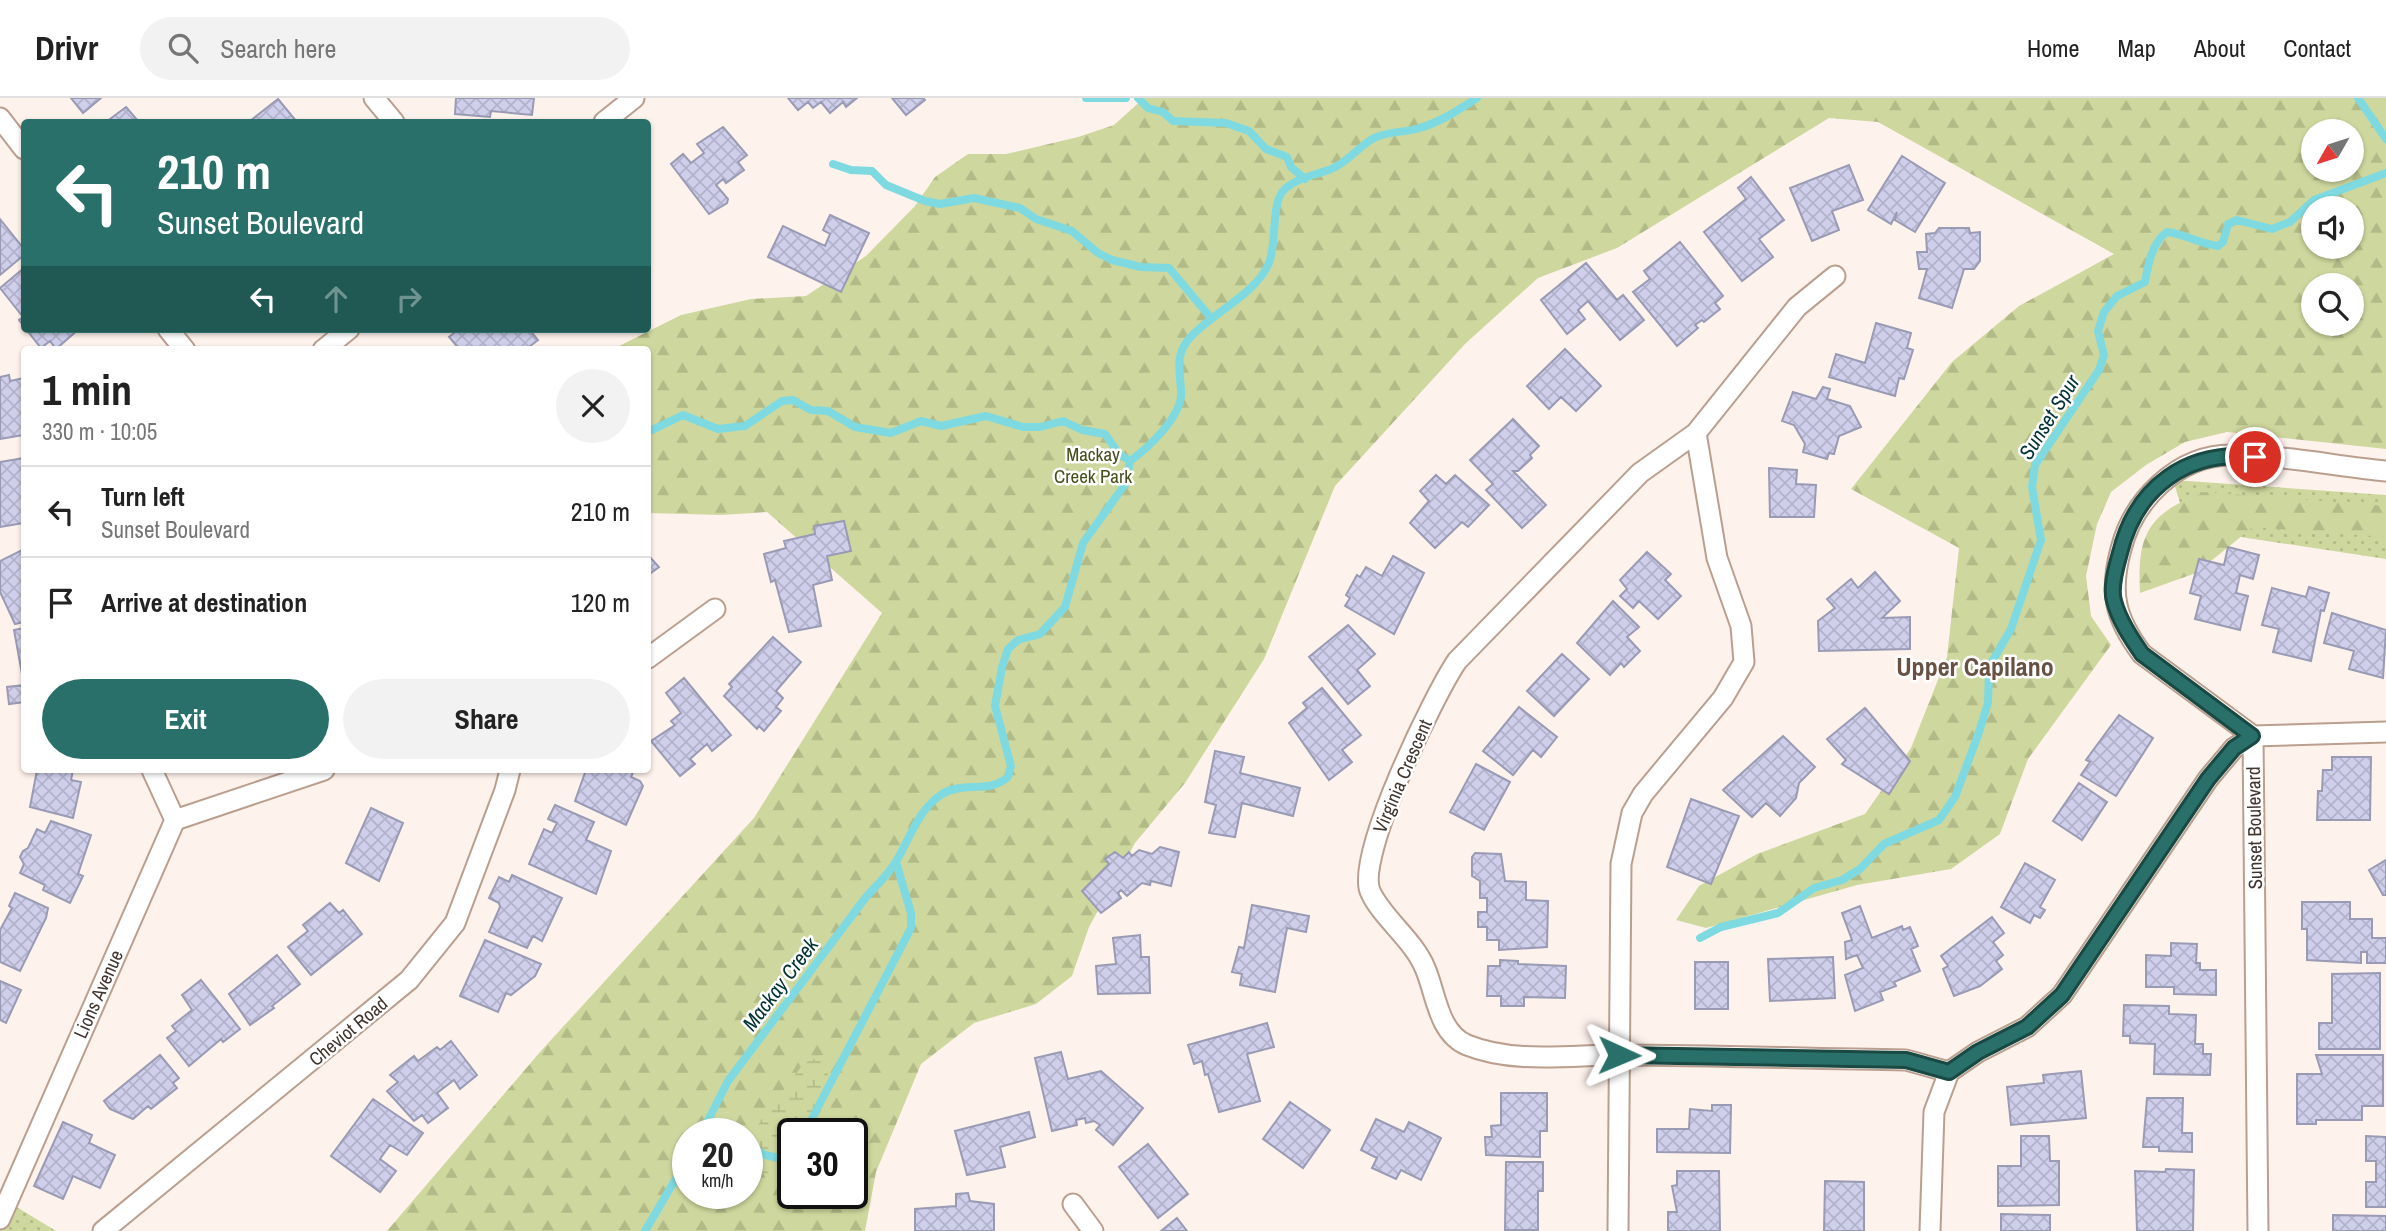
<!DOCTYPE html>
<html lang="en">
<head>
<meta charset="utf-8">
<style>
	:root { --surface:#fff; --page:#f2f2f2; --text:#222; --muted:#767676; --line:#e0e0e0; --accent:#287069 }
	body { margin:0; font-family:"Archivo Narrow",sans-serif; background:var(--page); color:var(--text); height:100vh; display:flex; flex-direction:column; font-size:26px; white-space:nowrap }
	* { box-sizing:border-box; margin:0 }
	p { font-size:23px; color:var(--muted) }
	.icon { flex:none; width:38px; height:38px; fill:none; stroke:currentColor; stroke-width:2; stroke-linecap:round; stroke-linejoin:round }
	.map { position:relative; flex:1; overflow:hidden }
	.side { position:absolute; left:21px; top:248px; width:630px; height:427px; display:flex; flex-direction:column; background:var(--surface); border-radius:7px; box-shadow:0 2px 5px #0004 }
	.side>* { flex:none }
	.banner { position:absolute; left:21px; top:21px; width:630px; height:214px; border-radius:7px; box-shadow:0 2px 5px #0004; background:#287069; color:#fff; overflow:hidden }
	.needle { width:46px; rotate:231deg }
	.buttons { position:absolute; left:2301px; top:21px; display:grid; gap:14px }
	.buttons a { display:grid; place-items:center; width:63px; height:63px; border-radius:50%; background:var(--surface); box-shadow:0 2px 5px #0004; font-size:35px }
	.speed { position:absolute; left:672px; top:1020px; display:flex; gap:14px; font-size:35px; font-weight:700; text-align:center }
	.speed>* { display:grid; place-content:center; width:91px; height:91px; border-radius:50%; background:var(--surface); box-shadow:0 2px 5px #0004; line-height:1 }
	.speed small { font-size:18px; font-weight:400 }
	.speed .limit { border:4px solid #111; border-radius:10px; background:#fff; color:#111 }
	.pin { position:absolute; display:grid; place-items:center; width:60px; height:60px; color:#fff; margin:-30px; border:4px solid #fff; border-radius:50%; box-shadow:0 2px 7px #0007 }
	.me { position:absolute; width:77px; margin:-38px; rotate:91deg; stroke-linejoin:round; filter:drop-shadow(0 0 5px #0008) }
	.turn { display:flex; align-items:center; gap:24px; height:147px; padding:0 21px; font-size:32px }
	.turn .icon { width:91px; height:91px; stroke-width:2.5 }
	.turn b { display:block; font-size:49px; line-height:60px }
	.lanes { display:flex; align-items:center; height:66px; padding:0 21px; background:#0003; justify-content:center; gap:35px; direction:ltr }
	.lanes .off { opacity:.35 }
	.round { display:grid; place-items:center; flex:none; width:74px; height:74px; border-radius:37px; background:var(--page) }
	.overview { display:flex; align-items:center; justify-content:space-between; height:119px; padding:0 21px }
	h1 { font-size:42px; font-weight:800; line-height:52px }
	.primary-button { display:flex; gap:14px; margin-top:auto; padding:14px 21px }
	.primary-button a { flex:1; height:80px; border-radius:42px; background:var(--accent); color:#fff; font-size:28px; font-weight:800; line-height:80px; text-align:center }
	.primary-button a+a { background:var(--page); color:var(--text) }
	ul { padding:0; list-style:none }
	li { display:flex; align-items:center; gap:21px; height:91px; padding:0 21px; border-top:2px solid var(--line) }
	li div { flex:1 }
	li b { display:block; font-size:26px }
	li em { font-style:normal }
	header { display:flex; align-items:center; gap:42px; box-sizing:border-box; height:98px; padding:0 35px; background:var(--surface); border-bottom:2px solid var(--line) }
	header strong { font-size:33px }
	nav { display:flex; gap:38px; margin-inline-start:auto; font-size:24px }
	.search { width:490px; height:63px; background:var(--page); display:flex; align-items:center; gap:18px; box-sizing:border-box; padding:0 24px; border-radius:38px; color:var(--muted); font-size:26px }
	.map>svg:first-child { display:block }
</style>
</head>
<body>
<header>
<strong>Drivr</strong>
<div class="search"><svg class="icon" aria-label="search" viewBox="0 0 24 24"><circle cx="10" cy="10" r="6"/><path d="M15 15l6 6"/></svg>Search here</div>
<nav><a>Home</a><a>Map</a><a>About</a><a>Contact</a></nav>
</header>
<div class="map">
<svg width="2386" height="1133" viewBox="0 0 2386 1133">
	<defs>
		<pattern id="grass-dots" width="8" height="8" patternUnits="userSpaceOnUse" patternTransform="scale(1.75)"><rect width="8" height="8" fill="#ced89e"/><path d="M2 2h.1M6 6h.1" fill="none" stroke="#b2ba88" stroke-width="1.8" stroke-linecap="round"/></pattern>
		<pattern id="forest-firs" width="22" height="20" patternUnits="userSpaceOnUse" patternTransform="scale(1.75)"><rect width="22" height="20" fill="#ced89e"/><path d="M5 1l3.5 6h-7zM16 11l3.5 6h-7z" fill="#b2ba88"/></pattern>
		<pattern id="wetland-marsh" width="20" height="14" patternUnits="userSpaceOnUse" patternTransform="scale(1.75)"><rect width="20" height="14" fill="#ced89e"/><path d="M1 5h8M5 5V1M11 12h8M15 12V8" fill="none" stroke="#b2ba88"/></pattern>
		<pattern id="building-cross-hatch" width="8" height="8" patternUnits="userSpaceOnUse" patternTransform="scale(1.75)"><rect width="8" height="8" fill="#cfcfec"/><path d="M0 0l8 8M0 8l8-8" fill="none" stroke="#b3b2cb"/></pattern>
	</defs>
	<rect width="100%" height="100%" fill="#fef2ec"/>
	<path fill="url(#grass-dots)" d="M2173,382L2386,397V461L2188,431Z
		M15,1108L56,1133H0Z"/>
	<path fill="url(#forest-firs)" fill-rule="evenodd" d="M1144,0H2386V351L2227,334L2185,344L2146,367L2111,394L2097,426L2086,478L2091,518L2111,547L2028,661L2000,736L1951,771L1857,787L1706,830L1676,822L1699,788L1757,756L1865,716L1911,650L1947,559L1959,450L1851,391L1952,264L2019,208L2114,156L1878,24L1829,20L1617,150L1538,180L1465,246L1335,388L1264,561L1185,685L1135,745L1089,829L1072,878L1036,906L974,925L921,966L876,1074L865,1133H387L540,954L754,720L882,515L767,414L722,417L648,415V252H611L681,217L751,201L806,198L866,158L915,108L935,79L968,56H1006L1078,39L1114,27ZM2314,33H2352V72H2314ZM2314,110H2352V149H2314ZM2314,187H2352V226H2314ZM688,1036H747V1096H688ZM793,1036H852V1096H793Z
		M2205,394L2386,408V439L2253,429L2196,475L2140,495C2137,436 2148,415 2205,394Z"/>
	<path fill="url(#wetland-marsh)" d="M831,954L820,1036H793V1069L762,1076L747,1055V1047L761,1022L804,965Z"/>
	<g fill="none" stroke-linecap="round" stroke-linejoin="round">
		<path stroke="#7edae0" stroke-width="8" d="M1086,0H1126
			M1138,0L1148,10L1163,14L1173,23L1226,25L1249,33L1266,51L1287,59L1291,69L1305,81
			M2358,0L2386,41
			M833,66L851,72L872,73L886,87L925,103L940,106L974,100L1020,110L1036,121L1072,133L1098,155L1112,162L1141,169L1169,170L1211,220
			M648,334L683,317L718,331L745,328L782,303L793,302L811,312L828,313L855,329L891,335L921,323L941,328L986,318L1023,329H1040L1063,323L1082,332L1105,336L1119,356L1130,363
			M1700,840L1721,829L1778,815L1814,790L1842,782L1860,771L1884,746L1939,722L1955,699L1978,637L1988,605L1989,569L2011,531L2041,442L2032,389L2035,367L2099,272L2104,257L2098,233L2104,214L2117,198L2145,184C2148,167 2152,144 2167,134C2185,136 2200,146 2218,148L2223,144L2228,126L2237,122L2272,131L2290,124L2314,102L2386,75
			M701,1036L728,983L866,799C877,787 889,776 897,762C911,738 918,712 942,696C963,683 989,696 1008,679L1011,668L995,608L1002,569L1008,551L1018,542L1040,536L1065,509L1083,445L1126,385L1130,363C1148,350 1184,317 1181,292C1180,273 1175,258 1188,242C1209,216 1255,198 1269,165C1277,145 1271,107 1283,93C1295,80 1316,77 1331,71C1347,65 1359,48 1374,40C1388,33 1401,35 1416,31C1439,25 1457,13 1477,0
			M714,1036H731
			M804,1036L911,830V815L896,764
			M747,1046L765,1057L779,1060L793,1052
			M645,1133L688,1060"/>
	</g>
	<path fill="url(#building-cross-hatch)" stroke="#999ab4" stroke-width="2" d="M71,0H101L83,15Z
		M456,0H534L532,17L491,13L490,19L455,16Z
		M788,0H857L846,9L843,4L830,15L821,4L813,10L808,4L798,12Z
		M892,0H923L925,2L906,17Z
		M278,1L297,24H251L250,23Z
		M126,9L139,24H106Z
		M723,29L747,57L738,64L744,72L726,85L723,81L716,87L728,101L727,105L709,116L671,66L683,56L691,65L704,55L697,46Z
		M1902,58L1945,85L1915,134L1895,122L1897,114L1891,126L1868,112Z
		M1849,67L1863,102L1832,113L1839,132L1812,143L1790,90Z
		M1751,79L1784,122L1759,141L1773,159L1742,183L1704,134L1746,101L1738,90Z
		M830,117L869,135L841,194L768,159L783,128L825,148L830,136L823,132Z
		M0,121L24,151V157L0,177Z
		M1939,130H1969L1970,135L1980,134V163L1974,171H1964L1952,210L1919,200L1927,171H1919L1917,154H1927L1926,136L1935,135Z
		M1680,144L1723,198L1715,205L1720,211L1704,224L1702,222L1695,227L1698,230L1677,248L1633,194L1650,181L1644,173Z
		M1586,165L1617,202L1623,197L1644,222L1620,242L1588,203L1578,212L1585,221L1567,236L1541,202Z
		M24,170V229L19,222L23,219L0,190Z
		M1876,225L1911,235L1907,250L1913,252L1904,281L1899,280L1895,298L1829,279L1836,256L1865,265Z
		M26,231H79L56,251L50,243L41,250Z
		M459,231H529L538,242L525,252H460L449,239Z
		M1565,251L1601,288L1576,313L1561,299L1549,311L1527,288Z
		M9,277L10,283L24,280V337L0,341V279Z
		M1823,289L1830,291L1827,301L1850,308L1861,329L1839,338L1834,356L1829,355L1827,361L1803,354L1805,346L1794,327L1782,323L1793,294L1816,301Z
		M1513,321L1539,348L1530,357L1532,360L1518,373H1513L1546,407L1522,430L1486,392L1493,386L1470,362Z
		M24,360V425L0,429V364Z
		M1769,370L1797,372L1796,386L1816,387L1814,419H1770Z
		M1436,377L1446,386L1455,377L1489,407L1468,429L1462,424L1435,450L1410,425L1429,403L1420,393Z
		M844,423L851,453L827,458L832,482L813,487L821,528L789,534L775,482L771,484L764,456L786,450L784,443L815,436L814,428Z
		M2228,449L2259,457L2253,481L2240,477L2236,495L2248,498L2240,532L2195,521L2201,498L2190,495L2199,461L2224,467Z
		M24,451V524L15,526L0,494V463Z
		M1647,454L1671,476L1665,482L1681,498L1658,521L1639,503L1633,510L1620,498L1627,491L1620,482Z
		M648,457L659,469L648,477Z
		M1393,458L1424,475L1394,536L1345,508L1350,500L1346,497L1357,477L1360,479L1366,469L1382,478Z
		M1875,474L1900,503L1882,520L1910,519V551L1819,553L1818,523L1835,510L1827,501L1851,481L1858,490Z
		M2309,489L2329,495L2324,513L2321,512L2311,563L2273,554L2279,531L2262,527L2272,490L2306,499Z
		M1613,503L1639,529L1627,539L1640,553L1624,569L1621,565L1610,577L1577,545Z
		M2332,515L2386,532L2383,580L2349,571L2354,553L2324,545Z
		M1348,527L1375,556L1357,572L1370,588L1348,606L1309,559Z
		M24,530V604L9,606L7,589L24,587L14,532Z
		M773,539L801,564L776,593L783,600L776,609L781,613L764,633L759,628L757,631L724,598L732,589L729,586Z
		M1562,556L1589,581L1554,618L1527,593Z
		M684,580L731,637L712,653L707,646L690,661L695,666L680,678L651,643L675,627L671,623L681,615L666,595Z
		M1322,590L1361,637L1342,652L1352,664L1329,682L1289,625L1307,610L1303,605Z
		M1519,609L1557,639L1541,659L1533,652L1513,677L1483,653Z
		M1865,610L1910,663L1889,696L1842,666L1846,662L1827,641Z
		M2119,617L2153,640L2116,698L2081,677L2090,664L2086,662Z
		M1783,638L1815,669L1799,685L1796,700L1780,718L1766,705L1752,719L1723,692Z
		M1215,653L1244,659L1240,675L1300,690L1293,718L1242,705L1235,739L1209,735L1216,707L1205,704Z
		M2332,659H2371L2370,722H2317L2318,693H2322L2323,672H2332Z
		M1476,666L1510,684L1484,732L1450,714Z
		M37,672H73L71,682L81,684L73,720L30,709Z
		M586,672H634L631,679L640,683L643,688L626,727L575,703Z
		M2079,685L2107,704L2082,742L2053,723Z
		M1691,701L1739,718L1711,786L1667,769Z
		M555,707L594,724L586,742L611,753L596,796L529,766L544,731L552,735L557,725L548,721Z
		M371,710L403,725L379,783L346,765Z
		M51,723L91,737L78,776L83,778L70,805L43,792L45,787L20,775L24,766L20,759L23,753L28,750L37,731L45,735Z
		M1160,749L1179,754L1171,788L1151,783L1150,787L1142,785L1127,798L1121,792L1118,795L1121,800L1101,815L1082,793L1109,766L1105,761L1115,754L1123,760L1129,754L1132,758L1139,752L1152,756Z
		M1475,755L1501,756L1505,783L1526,784V802L1548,803L1547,849L1499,852V842H1487V829H1478V814H1487V800H1480V783L1472,778V759Z
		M2386,762V797H2383L2369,772Z
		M2025,765L2055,782L2040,809L2045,812L2040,820L2034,817L2030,825L2001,809Z
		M512,777L562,800L542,843L533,838L527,850L489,834L500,809L499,805L489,800L499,779L509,784Z
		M15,795L48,810L46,820L20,873L0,864V832L12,810L9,808Z
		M2302,804H2350V821H2372V840H2386V865H2367V854H2361V865L2307,862V831H2302Z
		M330,805L339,815L343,812L362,836L311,877L288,849L308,833L303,827Z
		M1252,807L1309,818L1306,834L1287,830L1275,894L1240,887L1242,876L1232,874L1239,849L1244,850Z
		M1860,808L1872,840L1902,828L1903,832L1910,829L1918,848L1911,851L1920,873L1894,884L1896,888L1880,894L1883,902L1855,913L1845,877L1863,870L1857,857L1846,861L1845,844L1852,842L1842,815Z
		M1992,819L2004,835L1993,844L2003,857L1996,863L2002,871L1980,888L1954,898L1943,871L1948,868L1941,858Z
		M1140,837L1141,859H1149L1150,895L1098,896L1096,868L1116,866L1113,840Z
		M485,842L541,866L535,878L511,897L506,895L498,914L460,898Z
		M2171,845L2197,846L2196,865H2200V872H2216V897L2174,896V889H2146V857L2171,858Z
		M277,857L300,886L272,908L274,910L250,927L229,896Z
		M1833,859L1835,900L1770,903L1768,861Z
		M1500,862L1518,863V866L1566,868L1565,900L1524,899V908H1501V898H1487L1488,868H1500Z
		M1695,864H1728V911H1695Z
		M2380,875V951H2319V925H2332V876Z
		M201,882L240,931L223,944L221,941L189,968L167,940L176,933L172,928L192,912L182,897Z
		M0,883L21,892L6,925L0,922Z
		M2124,907L2169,908V916L2196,917L2195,946H2203V956H2211L2210,977L2154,976L2155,946L2130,945V938H2123Z
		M1267,925L1274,949L1247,956L1260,1003L1219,1014L1208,976L1205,977L1202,963L1194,966L1188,947Z
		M451,943L477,977L460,991L454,982L437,995L448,1010L428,1025L422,1017L414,1023L387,993L398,984L390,977L414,958L418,963L437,949L440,952Z
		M1061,954L1068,981L1101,973L1143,1010L1113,1047L1096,1032L1100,1027L1094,1023L1086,1025L1085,1020L1076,1022L1077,1027L1052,1033L1035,960Z
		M160,957L179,980L173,985L177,990L151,1011L148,1008L133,1021L110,1011L104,1003Z
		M2316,957H2383V1008H2362V1022H2316V1026H2297V976H2322Z
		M2081,973L2086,1020L2011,1027L2007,989L2044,985L2043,977Z
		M1501,995H1547V1033H1540V1059L1486,1057L1485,1039H1492L1491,1028L1501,1027Z
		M2147,1000H2183L2182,1035H2192V1054L2159,1053V1049H2143Z
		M373,1001L423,1035L407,1057L390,1047L380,1061L396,1073L380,1094L331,1058Z
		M1290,1004L1330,1032L1303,1070L1263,1041Z
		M1712,1007H1731L1730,1055L1657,1054V1031H1689L1690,1011L1712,1013Z
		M1029,1014L1035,1039L1000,1049L1005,1069L967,1077L955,1033Z
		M1376,1021L1404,1034L1409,1024L1441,1040L1421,1082L1401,1072L1396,1081L1372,1070L1377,1060L1361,1052Z
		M63,1024L92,1037L89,1045L115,1057L100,1090L73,1078L63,1101L34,1088Z
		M2021,1038H2049L2050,1063H2059V1107L1998,1108V1068H2021Z
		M2366,1038L2386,1039V1109H2366V1084H2376V1063H2366Z
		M1148,1046L1188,1096L1158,1120L1119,1069Z
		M1506,1064H1543V1093H1538V1132H1505Z
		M2166,1071L2194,1072L2193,1133H2137L2135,1073L2165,1074Z
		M1677,1073H1719L1720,1133H1668V1114H1677L1672,1088L1677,1087Z
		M1825,1083L1864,1084V1133H1824Z
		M968,1095L970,1103L994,1106V1133H915V1111L956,1108V1096Z
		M2001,1116L2050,1117V1133H2001Z
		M2333,1117L2386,1118V1133H2333Z
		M1177,1120L1187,1133H1161Z"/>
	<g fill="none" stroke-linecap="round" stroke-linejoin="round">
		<g stroke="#ba9f8f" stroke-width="23">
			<path id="minor" d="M374,0L394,24
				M0,20L24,51
				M604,24L634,0
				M1835,178L1797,209L1696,335L1640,375L1457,563C1434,597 1356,757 1370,793C1381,819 1413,841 1425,870C1436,895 1438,935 1467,947C1514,966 1570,957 1620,957C1715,957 1811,961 1906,962L1949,974
				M168,231L185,252
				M323,252L349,231
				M648,560L715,511
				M2253,638L2142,556C2115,520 2109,495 2121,451C2133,403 2177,357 2231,357C2282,357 2335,368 2386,373
				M2253,638L2258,1133
				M175,722L324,672
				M1949,974L1978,954L2027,929L2062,897L2208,681L2234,650L2253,638L2386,634
				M1073,1106L1093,1133
				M0,1121L175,722L152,672
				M103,1133L409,882L455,825L505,692L510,672
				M1618,1133L1621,766L1632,715L1643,696L1723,600L1744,564L1741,528L1717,460L1696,335
				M1930,1133L1934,1014L1949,974"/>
		</g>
		<use href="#minor" stroke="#fff" stroke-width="19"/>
	</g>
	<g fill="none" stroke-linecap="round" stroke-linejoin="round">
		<g stroke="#1a4944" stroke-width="18">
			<path id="route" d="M1619,957L1906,962L1949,974L1978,954L2027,929L2062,897L2208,681L2234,650L2252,638L2142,556C2131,540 2119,522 2114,503C2110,490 2116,469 2120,455C2136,389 2187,352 2255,359"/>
		</g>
		<use href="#route" stroke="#287069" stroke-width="12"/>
	</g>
	<g text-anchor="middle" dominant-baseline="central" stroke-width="5" stroke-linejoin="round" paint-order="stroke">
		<g font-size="19" fill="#474e1c" stroke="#fff">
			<text x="1093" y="356">Mackay<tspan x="1093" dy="22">Creek Park</tspan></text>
		</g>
		<g font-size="19" fill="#41352f" stroke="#fff">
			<text transform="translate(1402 678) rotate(-67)">Virginia Crescent</text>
			<text transform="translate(2254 730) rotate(-91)">Sunset Boulevard</text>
			<text transform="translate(98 896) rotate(-66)">Lions Avenue</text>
			<text transform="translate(348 933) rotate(-40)">Cheviot Road</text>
		</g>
		<g font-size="21" font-style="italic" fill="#023234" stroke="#fff">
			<text transform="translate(2049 319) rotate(-58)">Sunset Spur</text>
			<text transform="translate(780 886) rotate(-53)">Mackay Creek</text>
		</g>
		<g font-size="26" font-weight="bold" fill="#685042" stroke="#fff">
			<text x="1975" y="568">Upper Capilano</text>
		</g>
	</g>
</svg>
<div class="buttons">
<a><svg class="needle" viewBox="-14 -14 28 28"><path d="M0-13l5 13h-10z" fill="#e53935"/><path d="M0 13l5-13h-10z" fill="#767676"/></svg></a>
<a><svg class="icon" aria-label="sound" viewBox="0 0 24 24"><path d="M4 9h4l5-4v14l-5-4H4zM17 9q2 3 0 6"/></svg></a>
<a><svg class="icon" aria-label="search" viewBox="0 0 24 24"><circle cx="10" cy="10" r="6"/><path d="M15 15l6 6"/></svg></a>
</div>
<div class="speed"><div>20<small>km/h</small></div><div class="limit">30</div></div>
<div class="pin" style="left:2255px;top:359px;background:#d93025"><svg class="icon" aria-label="arrive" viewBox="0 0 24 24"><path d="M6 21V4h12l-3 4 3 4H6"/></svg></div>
<svg class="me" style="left:1619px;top:957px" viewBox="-20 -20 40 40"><path d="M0-17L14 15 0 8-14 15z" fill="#287069" stroke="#fff" stroke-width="4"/></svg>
<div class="banner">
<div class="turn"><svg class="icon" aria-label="left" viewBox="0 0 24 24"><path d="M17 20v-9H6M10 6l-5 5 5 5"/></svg><div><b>210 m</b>Sunset Boulevard</div></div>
<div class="lanes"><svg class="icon" aria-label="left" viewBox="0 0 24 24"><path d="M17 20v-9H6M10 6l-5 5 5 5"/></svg><svg class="icon off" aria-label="ahead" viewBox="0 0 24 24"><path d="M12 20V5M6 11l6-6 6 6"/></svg><svg class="icon off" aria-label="right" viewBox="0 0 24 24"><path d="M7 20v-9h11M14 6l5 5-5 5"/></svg></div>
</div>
<section class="side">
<div class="overview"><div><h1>1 min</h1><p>330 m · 10:05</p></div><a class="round"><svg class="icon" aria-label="close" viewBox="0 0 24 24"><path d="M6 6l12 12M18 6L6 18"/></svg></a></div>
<ul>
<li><svg class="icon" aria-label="left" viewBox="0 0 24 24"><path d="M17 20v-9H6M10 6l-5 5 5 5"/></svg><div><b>Turn left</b><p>Sunset Boulevard</p></div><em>210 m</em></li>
<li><svg class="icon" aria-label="arrive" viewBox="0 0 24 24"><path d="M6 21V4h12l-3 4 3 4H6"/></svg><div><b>Arrive at destination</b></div><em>120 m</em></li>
</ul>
<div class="primary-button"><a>Exit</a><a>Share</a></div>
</section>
</div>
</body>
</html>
